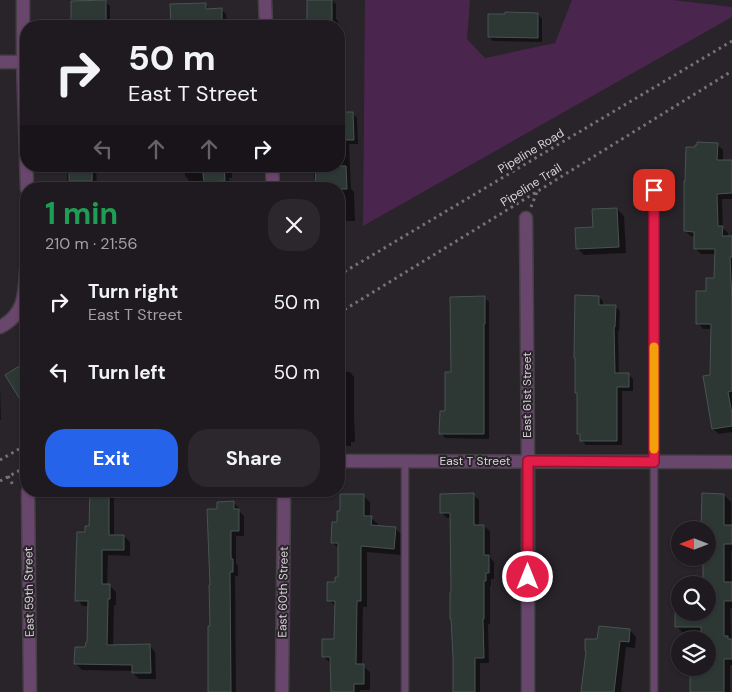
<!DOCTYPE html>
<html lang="en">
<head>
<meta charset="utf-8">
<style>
	:root { --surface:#1f1a20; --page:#2c272d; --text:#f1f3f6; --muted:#a1a1a5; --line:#3c383e; --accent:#2563eb }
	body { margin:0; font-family:"DM Sans",sans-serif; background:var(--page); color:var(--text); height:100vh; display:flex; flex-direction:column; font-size:19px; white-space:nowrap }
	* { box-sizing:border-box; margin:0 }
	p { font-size:16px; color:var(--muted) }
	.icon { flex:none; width:28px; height:28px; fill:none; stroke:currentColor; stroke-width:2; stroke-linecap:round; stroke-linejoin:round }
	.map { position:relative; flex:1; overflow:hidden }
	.details { position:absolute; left:20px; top:182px; width:325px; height:315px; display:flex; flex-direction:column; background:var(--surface); border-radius:20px; box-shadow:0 1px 4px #0004,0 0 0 1px var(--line) }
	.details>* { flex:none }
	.top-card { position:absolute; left:20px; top:20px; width:325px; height:152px; border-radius:20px; box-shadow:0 1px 4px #0004,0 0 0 1px var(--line); background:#1f1a20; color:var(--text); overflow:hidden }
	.needle { width:32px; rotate:270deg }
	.controls { position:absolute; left:671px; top:521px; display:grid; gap:10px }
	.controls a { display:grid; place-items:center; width:45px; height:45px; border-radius:50%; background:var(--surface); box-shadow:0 1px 4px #0004,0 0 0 1px var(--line); font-size:25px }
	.pin { position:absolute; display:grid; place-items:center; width:42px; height:42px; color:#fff; margin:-21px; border-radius:10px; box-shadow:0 2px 8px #0006 }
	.me { position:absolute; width:55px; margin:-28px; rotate:0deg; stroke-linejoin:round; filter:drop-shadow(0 0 4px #0008) }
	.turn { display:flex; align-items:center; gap:18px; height:105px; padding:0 25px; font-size:22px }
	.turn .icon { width:65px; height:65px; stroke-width:2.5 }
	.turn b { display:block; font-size:35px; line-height:42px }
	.lanes { display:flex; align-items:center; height:48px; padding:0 25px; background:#0003; justify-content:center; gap:25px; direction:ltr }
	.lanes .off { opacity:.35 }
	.round { display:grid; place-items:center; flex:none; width:52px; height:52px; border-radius:20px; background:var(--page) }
	.overview { display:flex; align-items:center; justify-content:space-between; height:85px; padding:0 25px }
	h1 { font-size:30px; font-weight:700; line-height:38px; color:#1e9e55 }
	.action { display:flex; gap:10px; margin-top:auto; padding:10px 25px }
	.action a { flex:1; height:58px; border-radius:20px; background:var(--accent); color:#fff; font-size:20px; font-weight:700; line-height:58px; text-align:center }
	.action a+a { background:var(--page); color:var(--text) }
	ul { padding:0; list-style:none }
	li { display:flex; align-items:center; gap:15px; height:70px; padding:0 25px }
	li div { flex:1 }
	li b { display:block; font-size:19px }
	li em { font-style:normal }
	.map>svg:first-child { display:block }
</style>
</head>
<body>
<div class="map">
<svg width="732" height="692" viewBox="0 0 732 692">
	<rect width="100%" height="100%" fill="#29232a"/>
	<path fill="#4a254d" d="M365,0H470L467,39L485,58L555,43L572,0H673L732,7V17L363,226Z"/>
	<path fill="#0007" d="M308,0H332L336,4V19L338,21V26H308Z
		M72,2H105L110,6V26H72Z
		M205,4L210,10L221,9L226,14L227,26H172L171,6Z
		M538,14L542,19V42L493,41L489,36Z
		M352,113L357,118L358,144H349L351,189L354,192L355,221H339V189L317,181L314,178V166H339V114Z
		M717,144L723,150V161H732V199H722L723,228L728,233V237L732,238V432L719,434L713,429L711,376L712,329H703L698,323L707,292L715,279L716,254H701L695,248L696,237L691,236L685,231Z
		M67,166H96L97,189H67Z
		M184,166H232V178H229L230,189H189L188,179L185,176Z
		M617,209L624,216L626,253L584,255L577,248L594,228Z
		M484,297L489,302V439L445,438L441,433L447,412L452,373Z
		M599,297L603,301V306H615L620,311L619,331H618L619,374H628L633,379V391H622V445H586L581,440V437L578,434V394L576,393Z
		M339,372H350L354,377V415L355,439V442H351V446H339Z
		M0,387L1,420H0Z
		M91,491H112L114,494V536H124L130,542V556L108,555L107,585H109L116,592V605H114L113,646L149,645L155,652L156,679H139L133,673V671L82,670L76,664L87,648L88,644L89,606H83L77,600L87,533L90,527Z
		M473,495L479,500V526H484L490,531V557L494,562V579H491V586H490V624H488L489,663H480V692H454L452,518H447L441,512Z
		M724,495L731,502V526H732V551H731L732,608H730L732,665H730V692H691V668H708V640H703V633H683L676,626V610H680V612H708V585H696L704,584V558H708V530H703Z
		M363,496L370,502V517L378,524L377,527L395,528L402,535L401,555L367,552V607H363L362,665L370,672V690H360V692H332L330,663L324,657L335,640L336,607L329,600L340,578L339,549L333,543L338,524Z
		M234,503L239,508V511L244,516V536H236V564L238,565V576H235L236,692H209L211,627L219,510Z
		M630,630L636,637L635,648L626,647L621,692H583L598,641Z"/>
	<path fill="#2d3835" stroke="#485451" d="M106,0V26H71V1Z
		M307,0H332V26H307Z
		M206,3V9L222,8V26H171L170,4Z
		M505,12L538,13V38L488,37V14H505Z
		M339,112H353L354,140H339Z
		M697,142L718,143L717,160H732V193L717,194L718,226H723L722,236H732V257H730L732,302V391L728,392L732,414V426L712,429L703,376L710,375L711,324H696V291H706V278H714L715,249H694V232L684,231V181H685L686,147H695V145H697Z
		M69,166H92V181H69Z
		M202,166H224L225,181L204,182Z
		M315,166H346L347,189H316Z
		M617,208L619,247L576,249L575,228L593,227L592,209Z
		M575,295L599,296V305H616L615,327H614L615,373H629V387H617V441H580V434H577V393H575V358H574Z
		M485,296V324H484V434H439L440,411H445V372H451L450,297Z
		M26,362V409L5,375Z
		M90,491H109V535H124V550H102V584H110V599H108L107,645L150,644L151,673H132V665L74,664L75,647H85L86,642H87L88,601H75L76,559L77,532H85V526H89Z
		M474,493V525H484V555H489V573H486V581H484V619H483L484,658H475V692H453V658L451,619H450V592H451L450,513H440V494Z
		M702,493L724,494V525H732V544H724V582H732V601H724V636H728V639H732V659H724V692H690V668H708V640H701V627H675V612H708V585H703V558H708V530H701Z
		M340,494H364V516H372L371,525L396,527L394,549L361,546V601H357L356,664H364V684H354V692H331L330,657H322V639H334L335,601H327V582H335V577H338V543H331L332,522H337V511H340Z
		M234,501V509H239V531H231V559H233V572H230L231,692H208V626H210L209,585H210L207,509H217V502Z
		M599,626L630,629L629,642L620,641L614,692H581L586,651H585V639H597Z"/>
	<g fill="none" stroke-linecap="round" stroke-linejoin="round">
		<g stroke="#453f46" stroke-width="9">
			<path id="service" d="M654,190V692
				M405,461V692"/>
		</g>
		<g stroke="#453f46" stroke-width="15">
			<path id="minor" d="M23,0V62L27,189
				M265,0L266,26
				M0,62H23
				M272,166L273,189
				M526,218L528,461V692
				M0,327C24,315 25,295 26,271
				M339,461L732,462
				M28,491L30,692
				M282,692L284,491"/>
		</g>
		<path stroke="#777277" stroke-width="3" stroke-dasharray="2.5 4" stroke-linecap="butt" d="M531,207L537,192
			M339,275L732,41
			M339,313L538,191L732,71
			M0,460L26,445
			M8,476L14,487
			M0,481L26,467"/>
		<use href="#service" stroke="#69476c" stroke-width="6"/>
		<use href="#minor" stroke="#69476c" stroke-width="12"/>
	</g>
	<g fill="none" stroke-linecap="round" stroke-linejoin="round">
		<g stroke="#92132f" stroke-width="12">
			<path id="route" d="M528,577V461L654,462V190"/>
		</g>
		<use href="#route" stroke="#e11d48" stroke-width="9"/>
		<path stroke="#f59e0b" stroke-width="9" d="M654,347V449"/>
	</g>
	<g text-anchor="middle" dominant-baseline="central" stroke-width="4" stroke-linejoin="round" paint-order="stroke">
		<g font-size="12" fill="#d7d3d7" stroke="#29232a">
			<text transform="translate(531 151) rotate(-31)">Pipeline Road</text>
			<text transform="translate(531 185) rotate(-32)">Pipeline Trail</text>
			<text transform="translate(527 395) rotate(-90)">East 61st Street</text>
			<text x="475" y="461">East T Street</text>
			<text transform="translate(29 592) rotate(-91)">East 59th Street</text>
			<text transform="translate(283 592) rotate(-89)">East 60th Street</text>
		</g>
	</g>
</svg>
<div class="controls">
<a><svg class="needle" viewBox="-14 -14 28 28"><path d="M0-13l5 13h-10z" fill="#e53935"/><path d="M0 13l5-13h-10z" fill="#a1a1a5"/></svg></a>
<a><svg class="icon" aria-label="search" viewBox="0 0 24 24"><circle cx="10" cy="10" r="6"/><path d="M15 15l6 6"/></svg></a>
<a><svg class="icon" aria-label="layers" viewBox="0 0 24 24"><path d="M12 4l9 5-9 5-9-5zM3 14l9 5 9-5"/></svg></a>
</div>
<div class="pin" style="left:654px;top:190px;background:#d93025"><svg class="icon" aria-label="arrive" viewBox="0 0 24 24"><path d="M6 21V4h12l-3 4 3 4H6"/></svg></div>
<svg class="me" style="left:528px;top:577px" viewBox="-20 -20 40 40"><circle r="17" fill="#e11d48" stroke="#fff" stroke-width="3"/><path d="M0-11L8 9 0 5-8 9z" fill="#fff"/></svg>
<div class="top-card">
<div class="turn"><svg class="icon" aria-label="right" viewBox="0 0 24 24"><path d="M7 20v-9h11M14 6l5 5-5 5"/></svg><div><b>50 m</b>East T Street</div></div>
<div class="lanes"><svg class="icon off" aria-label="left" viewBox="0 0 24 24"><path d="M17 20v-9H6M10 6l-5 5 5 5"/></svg><svg class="icon off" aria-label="ahead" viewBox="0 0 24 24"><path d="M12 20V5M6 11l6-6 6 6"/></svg><svg class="icon off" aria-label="ahead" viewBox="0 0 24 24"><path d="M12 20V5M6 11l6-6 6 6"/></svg><svg class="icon" aria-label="right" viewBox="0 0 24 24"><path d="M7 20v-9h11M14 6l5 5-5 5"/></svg></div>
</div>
<section class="details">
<div class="overview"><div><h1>1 min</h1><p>210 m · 21:56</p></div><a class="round"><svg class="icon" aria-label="close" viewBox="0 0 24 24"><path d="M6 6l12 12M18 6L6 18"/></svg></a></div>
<ul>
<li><svg class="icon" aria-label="right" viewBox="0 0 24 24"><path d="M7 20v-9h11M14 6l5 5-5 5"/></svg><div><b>Turn right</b><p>East T Street</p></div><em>50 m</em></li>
<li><svg class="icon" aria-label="left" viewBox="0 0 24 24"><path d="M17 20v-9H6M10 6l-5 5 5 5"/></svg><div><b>Turn left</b></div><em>50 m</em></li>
</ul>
<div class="action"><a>Exit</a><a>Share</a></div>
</section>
</div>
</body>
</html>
